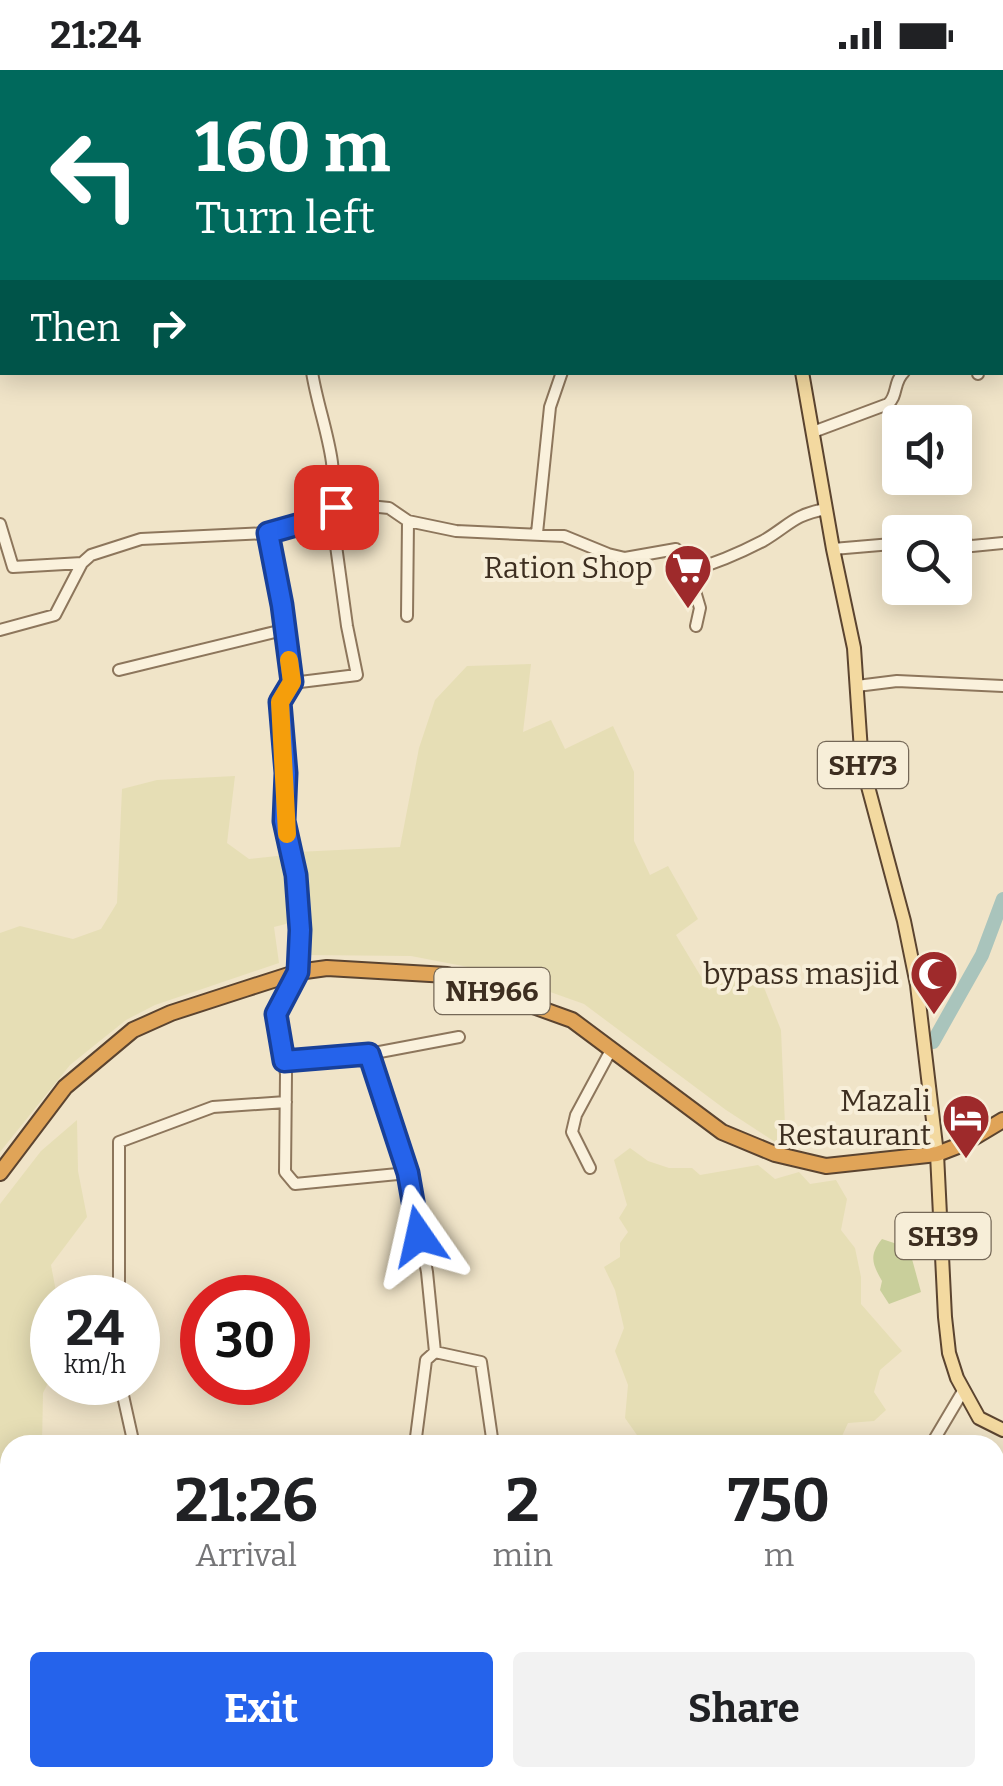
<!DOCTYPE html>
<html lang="en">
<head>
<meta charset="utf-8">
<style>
	:root { --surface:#fff; --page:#f2f2f2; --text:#202124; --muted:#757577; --accent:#2563eb }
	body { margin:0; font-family:Bitter,serif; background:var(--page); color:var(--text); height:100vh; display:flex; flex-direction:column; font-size:38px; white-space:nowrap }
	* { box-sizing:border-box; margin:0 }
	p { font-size:32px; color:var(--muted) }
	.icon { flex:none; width:55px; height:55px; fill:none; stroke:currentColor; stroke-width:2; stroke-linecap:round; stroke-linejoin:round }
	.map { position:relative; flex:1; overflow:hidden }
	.side { position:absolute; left:0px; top:1365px; width:1005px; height:352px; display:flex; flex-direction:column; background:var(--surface); border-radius:30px 30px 0 0; box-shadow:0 5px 25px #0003 }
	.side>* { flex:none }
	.hud { position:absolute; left:0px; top:0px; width:1005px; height:305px; box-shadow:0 5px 25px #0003; background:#00695c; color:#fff; overflow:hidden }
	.controls { position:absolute; left:882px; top:335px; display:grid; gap:20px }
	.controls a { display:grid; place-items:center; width:90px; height:90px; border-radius:10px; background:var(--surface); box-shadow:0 5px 25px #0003; font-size:50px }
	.speed { position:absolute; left:30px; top:1205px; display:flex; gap:20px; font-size:50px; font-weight:700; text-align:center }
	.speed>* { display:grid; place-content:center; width:130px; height:130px; border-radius:50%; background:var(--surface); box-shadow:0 5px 25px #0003; line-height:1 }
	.speed small { font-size:25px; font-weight:400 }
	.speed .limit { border:15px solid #d22; background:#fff; color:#111 }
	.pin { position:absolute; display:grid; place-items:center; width:85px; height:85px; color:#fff; margin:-42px; border-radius:20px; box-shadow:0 5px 15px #0006 }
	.me { position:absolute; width:110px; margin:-55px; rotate:349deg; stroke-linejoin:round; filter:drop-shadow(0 0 8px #0008) }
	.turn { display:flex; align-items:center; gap:35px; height:210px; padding:0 30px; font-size:45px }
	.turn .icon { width:130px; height:130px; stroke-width:2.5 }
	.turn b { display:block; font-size:70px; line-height:85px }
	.then { display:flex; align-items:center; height:95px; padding:0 30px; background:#0003; gap:20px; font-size:38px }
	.eta { display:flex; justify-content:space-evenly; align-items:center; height:170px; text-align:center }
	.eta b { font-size:60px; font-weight:700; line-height:70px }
	.cta { display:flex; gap:20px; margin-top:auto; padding:20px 30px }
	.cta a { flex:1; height:115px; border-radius:10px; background:var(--accent); color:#fff; font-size:40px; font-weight:700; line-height:115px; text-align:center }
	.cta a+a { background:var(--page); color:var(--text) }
	.status { display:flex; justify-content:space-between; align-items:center; height:70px; padding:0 50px; background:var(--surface); direction:ltr }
	.status svg { height:28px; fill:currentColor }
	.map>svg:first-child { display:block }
</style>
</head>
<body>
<div class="status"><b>21:24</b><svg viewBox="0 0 49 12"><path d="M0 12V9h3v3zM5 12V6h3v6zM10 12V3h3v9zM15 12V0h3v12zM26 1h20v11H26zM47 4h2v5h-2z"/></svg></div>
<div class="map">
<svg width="1003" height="1716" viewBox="0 0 1003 1716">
	<rect width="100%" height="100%" fill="#f0e4c8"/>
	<path fill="#e6deb5" d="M531,594L523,662L551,650L565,679L613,656L634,702V771L650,805L668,796L698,849L676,865L709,920L755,895L781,960L786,1079L726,1040L584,934L494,902L411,886L305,885L297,782L400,777L419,678L435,630L467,596Z
		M235,706L227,773L249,789L286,785L294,852L274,857L279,893L155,935L126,950L70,995L0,1082V863L20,856L73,869L101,859L117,833L122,719L157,710Z
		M77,1050L78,1101L87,1147L51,1195L57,1227L52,1228V1305L43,1323L42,1375H10V1554L0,1552V1134L41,1081Z
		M630,1078L648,1091L669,1098H692L700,1105L758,1095L775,1109L799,1102L810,1114L836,1110L847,1129L841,1160L855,1178L861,1207V1234L902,1281L880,1300L874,1322L886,1340L874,1351L848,1353L838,1375H721L719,1372L709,1375L664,1372L644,1375L625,1348L628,1315L615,1281L624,1258L615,1220L604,1197L620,1187V1173L628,1162L619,1148L627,1135L614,1090Z"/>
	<path fill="#c9cf9b" d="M882,1169L909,1178L921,1222L889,1234L880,1220L882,1211C873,1195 868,1186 882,1169Z"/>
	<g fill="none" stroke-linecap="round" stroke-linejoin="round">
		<path stroke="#a9c4bc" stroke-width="14" d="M933,972L982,885L1003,829"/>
		<g stroke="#8d765c" stroke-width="14">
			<path id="minor" d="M722,0L724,2
				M985,0V2
				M263,2V0
				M1002,277H1003
				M978,302V304
				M813,362L888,334C898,326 893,312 904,302
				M0,454L13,497L82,493
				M537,463L550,337L562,302
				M955,471L972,476L1003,473
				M833,479L892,474L900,491
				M689,501L700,538L696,556
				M407,546L408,451
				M0,560L55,545L82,493L91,485L141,469L268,463
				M119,600L283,560
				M292,613L280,632L286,703L284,751L295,805L300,860L298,902L276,944L286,1004L285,1102L295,1114L408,1103L427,1202L435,1282L481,1292L493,1375
				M292,613L282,535L268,463L300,454L336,437H379L389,438L408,451L456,461L564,466L608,484L625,488L676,479L685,488L689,501C714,494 740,483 763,471C790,455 793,445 826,439
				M292,613L357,605L347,556L331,439C341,393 319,347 312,302
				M857,616L897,611L1003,616
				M369,984L408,1103
				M284,991L369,984L459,967
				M590,1098L572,1062L576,1045L611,980
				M119,1228V1072L213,1037L286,1032
				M120,1312L134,1375
				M415,1375L426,1290L435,1282
				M931,1375L963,1321
				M0,1634L3,1638L10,1637
				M232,1708L236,1716
				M632,1708L634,1716
				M424,1716L425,1708
				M769,1716L771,1708
				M989,1716L1003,1708"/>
		</g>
		<g stroke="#5b4430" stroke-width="16">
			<path id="major" d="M628,0L630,2
				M802,302L833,479L854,578L861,681L866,709L904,851L917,915L937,1084L945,1247L949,1283L957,1308L979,1348L1003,1360"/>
		</g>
		<g stroke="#5b4430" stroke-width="18">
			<path id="highway" d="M0,1103L65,1017L133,960L171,943L245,919L298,902L327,898L447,905L572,950L722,1062L775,1084L826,1096L937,1084L963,1074L1003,1050"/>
		</g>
		<use href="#minor" stroke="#faf1dc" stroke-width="10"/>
		<use href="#major" stroke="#f3d9a0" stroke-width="12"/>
		<use href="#highway" stroke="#e0a458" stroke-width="14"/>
	</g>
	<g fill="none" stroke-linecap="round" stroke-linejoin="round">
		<g stroke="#184099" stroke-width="25">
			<path id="route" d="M336,437L300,454L268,463L282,535L292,612L280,632L286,703L284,751L296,805L300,860L298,902L276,944L284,991L369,984L408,1103L419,1166"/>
		</g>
		<use href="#route" stroke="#2563eb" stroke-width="18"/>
		<path stroke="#f59e0b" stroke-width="18" d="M287,764L280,632L292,612L289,590"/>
	</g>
	<defs>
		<g id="supermarket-pin" transform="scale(2.5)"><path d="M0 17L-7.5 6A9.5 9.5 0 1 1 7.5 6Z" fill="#9e2a2b" stroke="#f7eed8"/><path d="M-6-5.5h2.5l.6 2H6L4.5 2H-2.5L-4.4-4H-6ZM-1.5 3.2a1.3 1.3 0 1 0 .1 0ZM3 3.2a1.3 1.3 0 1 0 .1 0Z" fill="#fff"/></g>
		<g id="mosque-pin" transform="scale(2.5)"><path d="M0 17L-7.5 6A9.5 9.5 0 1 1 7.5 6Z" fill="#9e2a2b" stroke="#f7eed8"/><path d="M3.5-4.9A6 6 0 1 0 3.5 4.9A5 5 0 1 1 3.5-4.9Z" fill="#fff"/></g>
		<g id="hotel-pin" transform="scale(2.5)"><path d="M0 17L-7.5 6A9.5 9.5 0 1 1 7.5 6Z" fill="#9e2a2b" stroke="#f7eed8"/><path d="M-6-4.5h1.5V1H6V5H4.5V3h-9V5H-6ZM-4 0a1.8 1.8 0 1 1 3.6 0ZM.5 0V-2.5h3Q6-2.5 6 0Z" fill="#fff"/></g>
	</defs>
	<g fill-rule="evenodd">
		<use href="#supermarket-pin" x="688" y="498"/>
		<use href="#mosque-pin" x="934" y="904"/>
		<use href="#hotel-pin" x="966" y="1048"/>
	</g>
	<g text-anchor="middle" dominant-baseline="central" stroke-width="8" stroke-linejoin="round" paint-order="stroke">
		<g fill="#f7eed8" stroke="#756857" stroke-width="2.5">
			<rect x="818" y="672" width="90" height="46" rx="8"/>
			<rect x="434.5" y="898" width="115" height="46" rx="8"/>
			<rect x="895.5" y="1143" width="95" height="46" rx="8"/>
		</g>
		<g font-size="28" font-weight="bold" fill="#3d2e20">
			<text x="863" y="695">SH73</text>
			<text x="492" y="921">NH966</text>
			<text x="943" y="1166">SH39</text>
		</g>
		<g font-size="30" fill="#3d2e20" stroke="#f7eed8" text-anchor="end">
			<text x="653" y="498">Ration Shop</text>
			<text x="899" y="904">bypass masjid</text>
			<text x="931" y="1031">Mazali<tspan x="931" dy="34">Restaurant</tspan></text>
		</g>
	</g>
</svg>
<div class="controls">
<a><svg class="icon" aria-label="sound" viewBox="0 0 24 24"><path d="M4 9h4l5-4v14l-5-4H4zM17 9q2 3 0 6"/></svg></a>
<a><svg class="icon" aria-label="search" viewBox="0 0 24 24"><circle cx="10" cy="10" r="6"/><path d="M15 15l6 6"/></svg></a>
</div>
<div class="speed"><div>24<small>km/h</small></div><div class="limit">30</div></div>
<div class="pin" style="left:336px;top:437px;background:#d93025"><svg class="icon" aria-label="arrive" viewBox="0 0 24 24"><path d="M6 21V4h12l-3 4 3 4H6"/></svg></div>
<svg class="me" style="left:419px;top:1166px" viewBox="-20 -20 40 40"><path d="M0-17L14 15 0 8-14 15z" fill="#2563eb" stroke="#fff" stroke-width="4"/></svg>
<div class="hud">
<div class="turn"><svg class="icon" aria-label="left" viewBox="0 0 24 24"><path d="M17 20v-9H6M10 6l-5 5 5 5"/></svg><div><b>160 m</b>Turn left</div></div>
<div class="then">Then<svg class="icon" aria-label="right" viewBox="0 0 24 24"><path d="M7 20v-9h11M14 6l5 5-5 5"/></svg></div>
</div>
<section class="side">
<div class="eta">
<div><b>21:26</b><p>Arrival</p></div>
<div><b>2</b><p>min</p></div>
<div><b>750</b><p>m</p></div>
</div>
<div class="cta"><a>Exit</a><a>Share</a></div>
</section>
</div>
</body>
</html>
